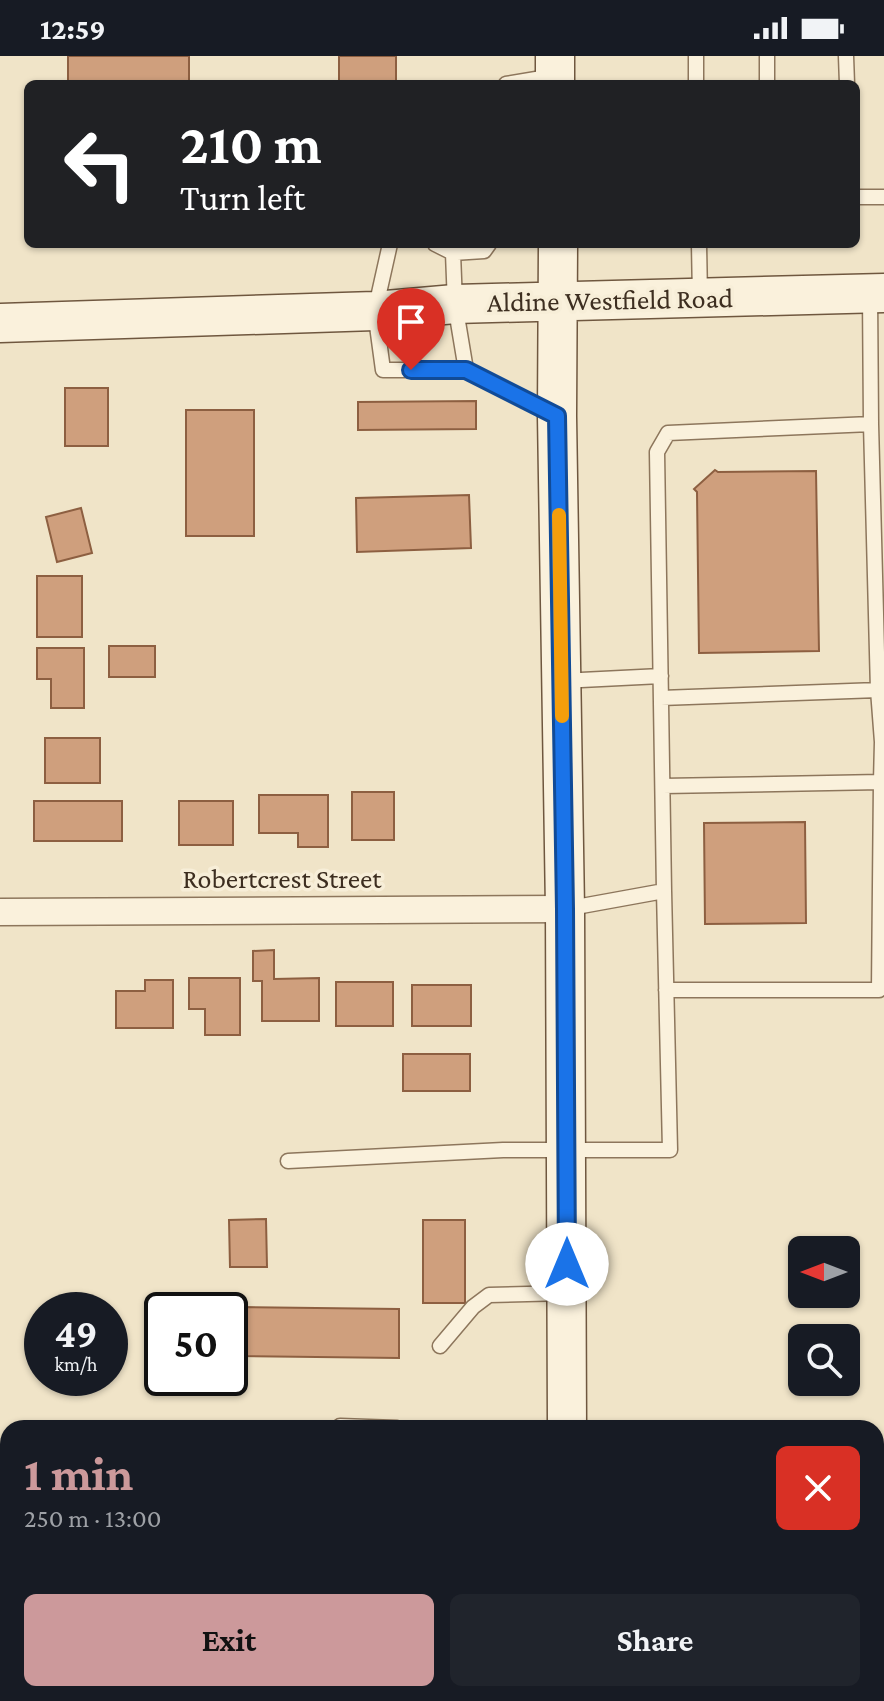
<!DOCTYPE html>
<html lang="en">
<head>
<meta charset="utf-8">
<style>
	:root { --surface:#171b24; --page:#20242c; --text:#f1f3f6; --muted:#9ea1a6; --accent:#cc999b }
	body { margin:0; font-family:"Crimson Pro",serif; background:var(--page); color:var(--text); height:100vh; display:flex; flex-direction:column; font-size:30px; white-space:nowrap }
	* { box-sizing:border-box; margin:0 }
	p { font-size:26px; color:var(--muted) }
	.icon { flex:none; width:44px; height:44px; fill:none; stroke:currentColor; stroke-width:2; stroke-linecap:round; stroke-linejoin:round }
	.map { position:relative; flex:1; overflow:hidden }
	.details { position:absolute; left:0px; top:1364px; width:884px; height:282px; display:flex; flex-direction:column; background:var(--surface); border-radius:24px 24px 0 0; box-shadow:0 2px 6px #0004 }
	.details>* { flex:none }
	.banner { position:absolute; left:24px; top:24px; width:836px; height:168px; border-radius:12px; box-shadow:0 2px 6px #0004; background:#202124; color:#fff; overflow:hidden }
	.needle { width:52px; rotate:270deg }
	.tools { position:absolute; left:788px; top:1180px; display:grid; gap:16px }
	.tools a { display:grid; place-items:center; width:72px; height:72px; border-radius:12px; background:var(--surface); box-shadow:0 2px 6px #0004; font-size:40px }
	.speed { position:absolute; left:24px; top:1236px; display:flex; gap:16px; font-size:40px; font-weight:700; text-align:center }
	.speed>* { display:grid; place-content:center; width:104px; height:104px; border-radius:50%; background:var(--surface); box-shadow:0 2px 6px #0004; line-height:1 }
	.speed small { font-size:20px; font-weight:400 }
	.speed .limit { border:4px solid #111; border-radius:12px; background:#fff; color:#111 }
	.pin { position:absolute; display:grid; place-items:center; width:68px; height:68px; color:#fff; margin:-82px -34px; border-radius:50% 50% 50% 0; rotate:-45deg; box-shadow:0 0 8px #0007 }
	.pin .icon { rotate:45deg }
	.me { position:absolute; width:88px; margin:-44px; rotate:0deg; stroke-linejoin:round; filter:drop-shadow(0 0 6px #0008) }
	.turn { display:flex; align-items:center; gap:28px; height:168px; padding:0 24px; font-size:36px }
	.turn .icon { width:104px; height:104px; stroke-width:2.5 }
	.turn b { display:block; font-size:56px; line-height:68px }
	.round { display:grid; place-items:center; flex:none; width:84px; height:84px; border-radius:12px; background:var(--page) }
	.overview { display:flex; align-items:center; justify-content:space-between; height:136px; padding:0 24px }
	h1 { font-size:48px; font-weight:700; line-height:60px; color:var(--accent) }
	.action { display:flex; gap:16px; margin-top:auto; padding:16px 24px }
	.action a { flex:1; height:92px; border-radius:12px; background:var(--accent); color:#111; font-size:32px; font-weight:700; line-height:92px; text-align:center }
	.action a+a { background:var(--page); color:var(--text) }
	.status { display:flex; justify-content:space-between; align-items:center; height:56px; padding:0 40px; background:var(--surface); direction:ltr }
	.status svg { height:22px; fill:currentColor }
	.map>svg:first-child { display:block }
</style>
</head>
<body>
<div class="status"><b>12:59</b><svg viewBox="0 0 49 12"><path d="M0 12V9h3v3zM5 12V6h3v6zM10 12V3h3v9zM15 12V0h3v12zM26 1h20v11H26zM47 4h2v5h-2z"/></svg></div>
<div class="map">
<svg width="884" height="1645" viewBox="0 0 884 1645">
	<rect width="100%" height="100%" fill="#f0e4c8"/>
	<path fill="#cf9f7d" stroke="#8d5f41" stroke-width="2" d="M68,0H189V28H68Z
		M339,0H396V28H339Z
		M254,188H276V191H254Z
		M65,332H108V390H65Z
		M476,345V373L358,374V346Z
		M186,354H254V480H186Z
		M715,414L718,416L816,415L819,595L699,597L697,436L694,433Z
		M469,439L471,492L357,496L356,442Z
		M81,452L92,497L57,506L46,461Z
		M37,520H82V581H37Z
		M109,590H155V621H109Z
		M37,592H84V652H51V623H37Z
		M45,682H100V727H45Z
		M352,736H394V784H352Z
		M259,739H328V791H298V777H259Z
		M34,745H122V785H34Z
		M179,745H233V789H179Z
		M805,766L806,867L705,868L704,767Z
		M274,894V923L319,922V965H262V925H253V895Z
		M189,922H240V979H205V953H189Z
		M145,924H173V972H116V935H145Z
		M336,926H393V970H336Z
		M412,929H471V970H412Z
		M403,998H470V1035H403Z
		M266,1163L267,1211H230L229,1164Z
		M423,1164H465V1247H423Z
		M242,1251L399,1253V1302L241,1300Z
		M56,1638H351V1645H56Z"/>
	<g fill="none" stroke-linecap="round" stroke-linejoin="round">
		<g stroke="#8d765c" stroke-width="17">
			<path id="service" d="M696,0V28
				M767,0V28
				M846,0L847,28
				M506,28L554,20
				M856,141H884
				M390,188L375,255L383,314H466
				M435,188L453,197
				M489,188L484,195L453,197L455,248L466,314L554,358
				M699,188L700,241
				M561,625L661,620
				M661,642L878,634L871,368
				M663,730L881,726L882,686L878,634
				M565,853L664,835L657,396L668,377L871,368L870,238
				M666,934H879L881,726
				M288,1105L503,1094H670L664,835
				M440,1290L473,1251L489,1239L566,1237
				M340,1370L397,1372
				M876,1590L884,1589
				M792,1638V1645"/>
		</g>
		<g stroke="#8d765c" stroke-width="29">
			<path id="minor" d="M0,856L565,853"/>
		</g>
		<g stroke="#6f573f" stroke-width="41">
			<path id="secondary" d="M555,0V28
				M558,188L557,360L565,853L567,1372
				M0,267L375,255L455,248L884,237
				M569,1638V1645"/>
		</g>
		<use href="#service" stroke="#faf1dc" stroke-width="14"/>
		<use href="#minor" stroke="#faf1dc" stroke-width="26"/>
		<use href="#secondary" stroke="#faf1dc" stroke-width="38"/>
	</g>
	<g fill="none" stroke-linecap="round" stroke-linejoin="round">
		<g stroke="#114b97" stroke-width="20">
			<path id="route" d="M411,314H466L557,360L565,853L567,1208"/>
		</g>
		<use href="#route" stroke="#1a73e8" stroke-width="14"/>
		<path stroke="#f59e0b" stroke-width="14" d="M559,459L562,660"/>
	</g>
	<g text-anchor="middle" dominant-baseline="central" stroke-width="7" stroke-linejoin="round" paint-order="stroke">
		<g font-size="28" fill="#3d2e20" stroke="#f7eed8">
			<text transform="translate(610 244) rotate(-1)">Aldine Westfield Road</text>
			<text x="282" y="822">Robertcrest Street</text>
		</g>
	</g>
</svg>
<div class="tools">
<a><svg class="needle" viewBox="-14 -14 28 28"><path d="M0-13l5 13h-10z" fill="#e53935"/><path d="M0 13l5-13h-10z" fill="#9ea1a6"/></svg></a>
<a><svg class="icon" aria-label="search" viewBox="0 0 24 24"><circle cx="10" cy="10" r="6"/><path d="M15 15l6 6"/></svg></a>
</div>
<div class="speed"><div>49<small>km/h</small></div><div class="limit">50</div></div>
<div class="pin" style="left:411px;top:314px;background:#d93025"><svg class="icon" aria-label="arrive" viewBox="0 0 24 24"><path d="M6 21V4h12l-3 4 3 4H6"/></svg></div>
<svg class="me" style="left:567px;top:1208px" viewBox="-20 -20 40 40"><circle r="19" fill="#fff"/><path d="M0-13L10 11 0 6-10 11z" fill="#1a73e8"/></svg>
<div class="banner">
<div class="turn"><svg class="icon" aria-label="left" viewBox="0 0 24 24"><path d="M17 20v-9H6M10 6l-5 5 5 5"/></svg><div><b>210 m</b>Turn left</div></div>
</div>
<section class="details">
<div class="overview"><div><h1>1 min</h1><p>250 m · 13:00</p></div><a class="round" style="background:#d93025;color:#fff"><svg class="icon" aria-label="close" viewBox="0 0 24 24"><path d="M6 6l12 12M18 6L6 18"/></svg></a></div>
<div class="action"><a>Exit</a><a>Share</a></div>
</section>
</div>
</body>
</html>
